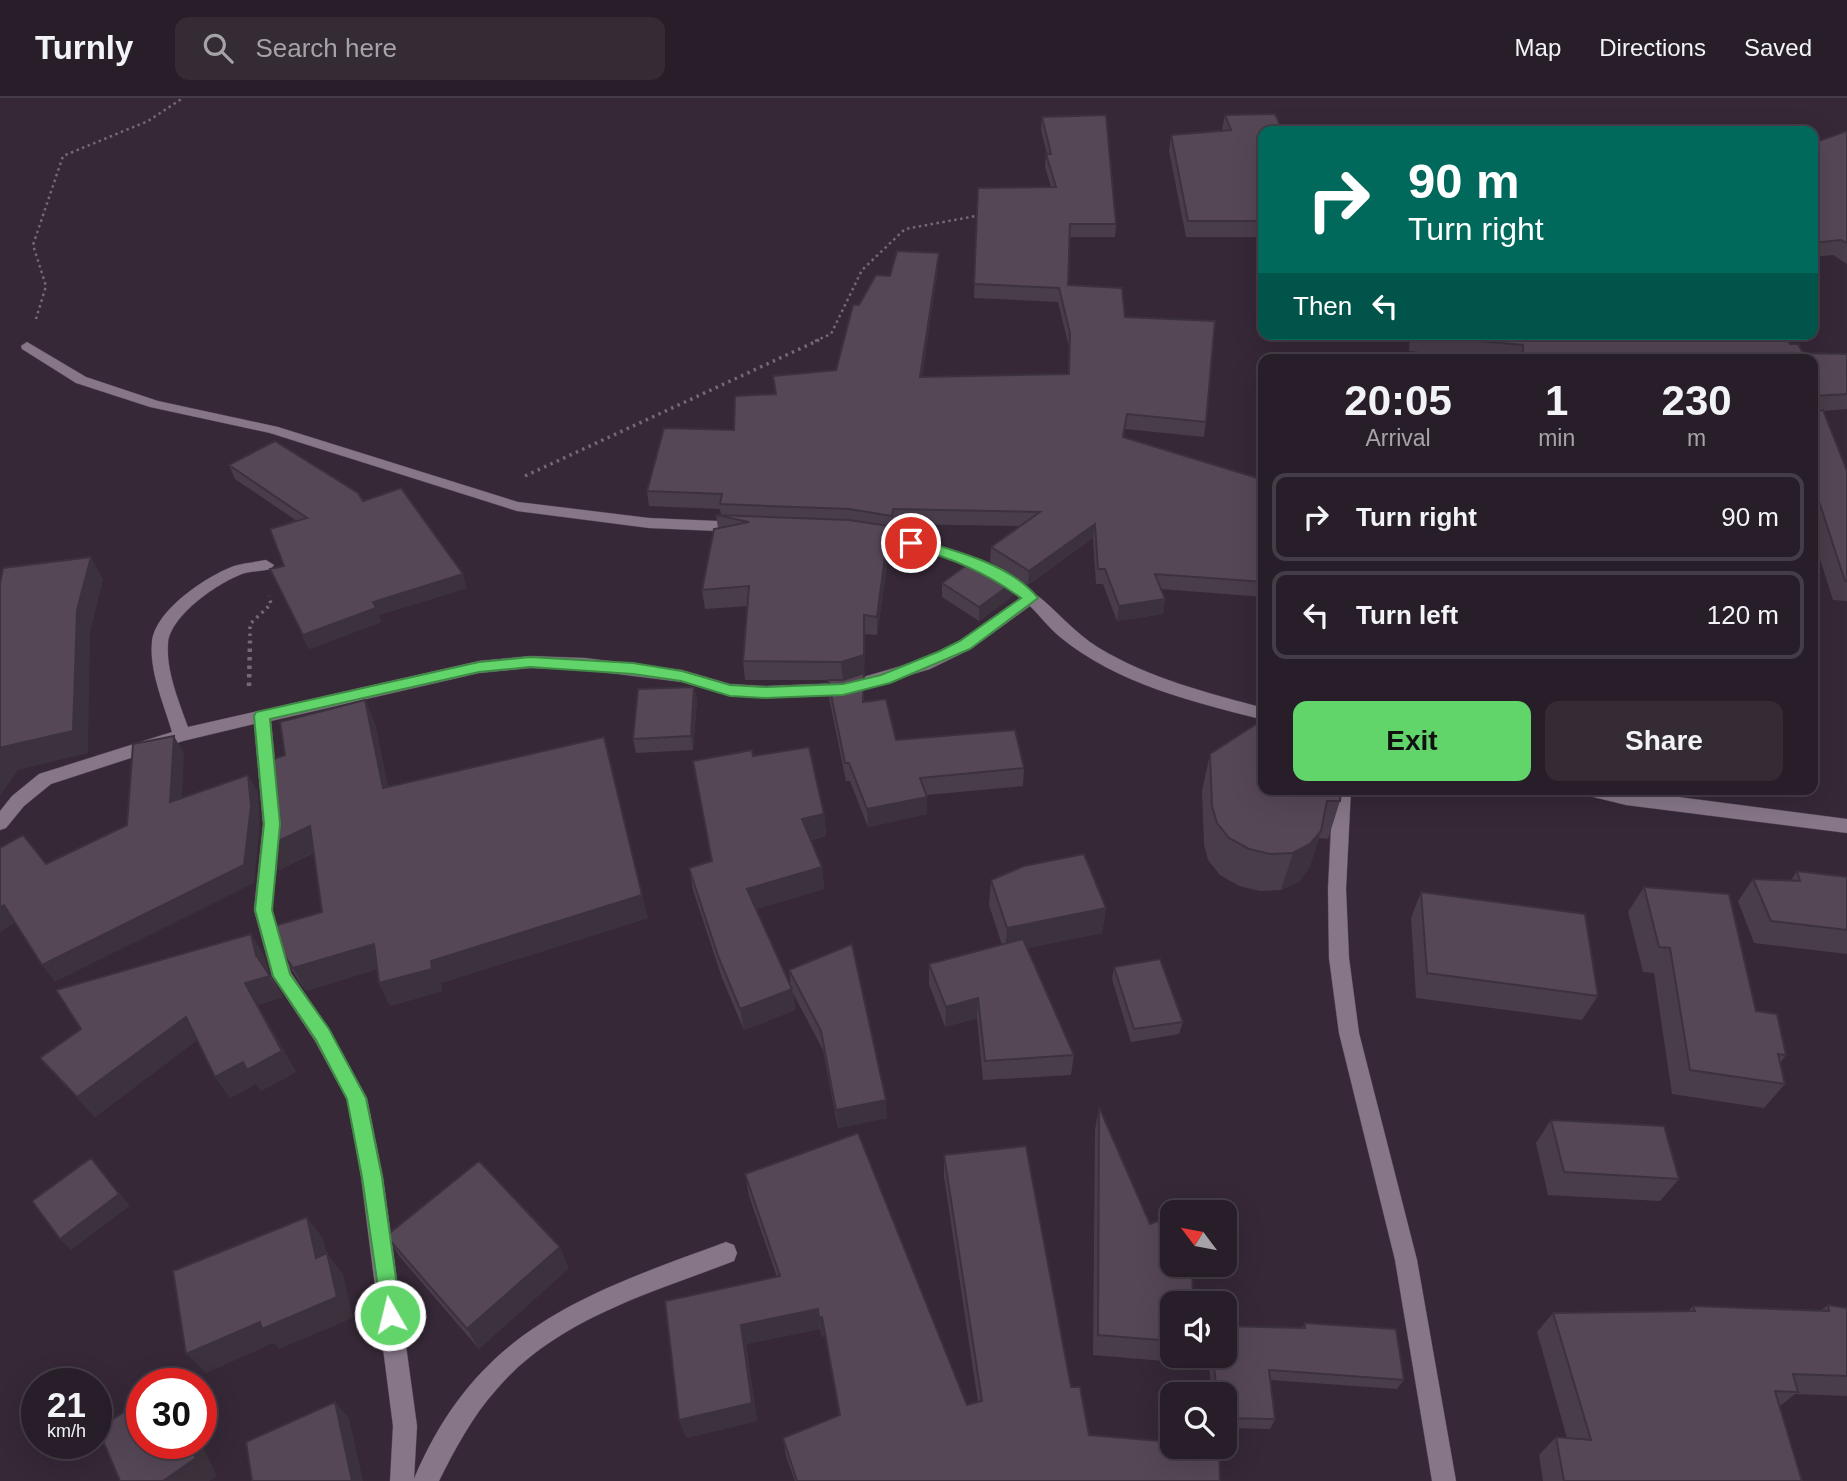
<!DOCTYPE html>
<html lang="en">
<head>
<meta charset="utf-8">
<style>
	:root { --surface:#281e29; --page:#342b35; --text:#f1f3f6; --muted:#a5a2a8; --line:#443c46; --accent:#61d46a }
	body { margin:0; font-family:Arial,sans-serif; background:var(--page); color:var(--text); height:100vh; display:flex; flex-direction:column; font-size:26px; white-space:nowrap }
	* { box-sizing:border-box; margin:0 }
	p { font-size:23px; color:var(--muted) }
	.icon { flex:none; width:38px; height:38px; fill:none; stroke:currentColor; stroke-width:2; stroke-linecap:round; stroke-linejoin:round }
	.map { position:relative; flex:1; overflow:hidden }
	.panel { position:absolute; left:1258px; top:256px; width:560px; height:441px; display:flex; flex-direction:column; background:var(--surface); border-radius:14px; box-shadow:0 7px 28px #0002,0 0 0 2px var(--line) }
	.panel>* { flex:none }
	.hud { position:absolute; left:1258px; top:28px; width:560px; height:214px; border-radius:14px; box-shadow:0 7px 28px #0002,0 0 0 2px var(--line); background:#00695c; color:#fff; overflow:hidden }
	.needle { width:46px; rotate:302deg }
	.buttons { position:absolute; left:1160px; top:1102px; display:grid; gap:14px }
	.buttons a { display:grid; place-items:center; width:77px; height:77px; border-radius:14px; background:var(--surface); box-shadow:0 7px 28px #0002,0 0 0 2px var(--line); font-size:35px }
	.speed { position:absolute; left:21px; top:1270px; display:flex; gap:14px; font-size:35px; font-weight:700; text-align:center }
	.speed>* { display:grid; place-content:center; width:91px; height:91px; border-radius:50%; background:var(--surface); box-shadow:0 7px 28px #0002,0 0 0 2px var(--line); line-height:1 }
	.speed small { font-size:18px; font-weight:400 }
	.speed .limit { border:10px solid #d22; background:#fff; color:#111 }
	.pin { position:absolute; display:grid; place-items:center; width:60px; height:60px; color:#fff; margin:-30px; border:4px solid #fff; border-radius:50%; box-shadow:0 2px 7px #0007 }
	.me { position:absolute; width:77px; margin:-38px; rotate:352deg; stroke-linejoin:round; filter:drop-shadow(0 0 5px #0008) }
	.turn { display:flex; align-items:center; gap:24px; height:147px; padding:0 35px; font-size:32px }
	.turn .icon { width:91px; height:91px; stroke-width:2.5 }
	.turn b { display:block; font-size:49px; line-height:60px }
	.then { display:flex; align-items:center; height:66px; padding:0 35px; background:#0003; gap:14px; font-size:26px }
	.eta { display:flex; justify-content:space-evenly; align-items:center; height:119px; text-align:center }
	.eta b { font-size:42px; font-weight:600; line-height:49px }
	.primary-button { display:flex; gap:14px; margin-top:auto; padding:14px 35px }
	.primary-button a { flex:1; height:80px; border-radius:14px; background:var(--accent); color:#111; font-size:28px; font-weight:600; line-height:80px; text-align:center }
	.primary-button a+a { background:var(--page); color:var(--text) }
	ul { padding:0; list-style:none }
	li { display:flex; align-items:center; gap:21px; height:88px; margin:0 14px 10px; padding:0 21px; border:4px solid var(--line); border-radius:14px }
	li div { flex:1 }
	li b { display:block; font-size:26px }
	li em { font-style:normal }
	header { display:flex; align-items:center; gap:42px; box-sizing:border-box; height:98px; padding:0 35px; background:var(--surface); border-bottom:2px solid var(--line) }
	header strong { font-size:33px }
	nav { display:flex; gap:38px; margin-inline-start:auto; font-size:24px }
	.search { width:490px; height:63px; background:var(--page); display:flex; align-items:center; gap:18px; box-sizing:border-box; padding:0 24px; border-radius:14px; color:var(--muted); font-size:26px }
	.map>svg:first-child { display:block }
</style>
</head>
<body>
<header>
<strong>Turnly</strong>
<div class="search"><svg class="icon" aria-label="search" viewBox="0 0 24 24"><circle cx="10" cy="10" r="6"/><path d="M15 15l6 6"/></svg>Search here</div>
<nav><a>Map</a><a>Directions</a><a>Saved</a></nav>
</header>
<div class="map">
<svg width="1847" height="1383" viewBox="0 0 1847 1383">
	<rect width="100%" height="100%" fill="#362837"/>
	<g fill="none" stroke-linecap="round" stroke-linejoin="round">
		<g stroke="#504551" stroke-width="1">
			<path id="street" d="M27,244L86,279L158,303L278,329L518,404L649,420L740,424L747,429L740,434L649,430L517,413L270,335L150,309L76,285L22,251L21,248Z
				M866,431C926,441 985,457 1034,495C1057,512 1073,534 1099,550C1149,580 1207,595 1264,610V622C1194,604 1117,586 1060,539C1049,530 1040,518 1030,508L971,551L930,571L843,597L766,600L730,598L682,584L585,572L530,570L479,575L271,623L281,726L272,812L291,875L329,931L367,1000L383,1079L417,1328L414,1381C477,1231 584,1196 726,1144L734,1147L737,1155L734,1163C651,1195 556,1221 496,1292C472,1319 455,1351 439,1383H390L393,1328L361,1079L347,1002L315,943L272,878L254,812L263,726L254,626L183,643L51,686L24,708L6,730L0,732V713L12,698L39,676L172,634C164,606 149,573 152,544C155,512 207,478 234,468C244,465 255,464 266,462L274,467L271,471C263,473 253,473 245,475C220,483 169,518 168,546C166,573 179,604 188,629L479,563L530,558L585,560L682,572L730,586L766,588L843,585L918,563L959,543L1020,500C987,476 950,459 910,449C894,445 877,444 861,439L859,436L861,433Z
				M1333,691H1351L1346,791L1349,860L1359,935L1417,1162L1456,1383H1432L1395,1162L1339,935L1329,860L1328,791Z
				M1578,691H1617L1847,721V735L1626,707L1581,696Z"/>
		</g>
		<path stroke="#756976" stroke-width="2.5" stroke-dasharray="2.5 3.5" stroke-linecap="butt" d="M36,221L46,188L33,147L63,58L148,23L183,0
			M815,243L831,236L862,172L905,131L976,118"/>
		<path stroke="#756976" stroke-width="3.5" stroke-dasharray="2.5 4.5" stroke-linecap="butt" d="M525,378L819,242
			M250,545V526L271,506L269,498"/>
		<path stroke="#756976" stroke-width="4.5" stroke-dasharray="3.5 5" stroke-linecap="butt" d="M249,588L250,543"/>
		<use href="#street" fill="#867687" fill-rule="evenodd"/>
	</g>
	<path fill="#4a3d4b" d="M1225,17L1264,33V139H1186L1169,53L1171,37L1222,32Z
		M1042,19L1116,126L1115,139H1069L1068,187L1125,219L1206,324L1204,339L1125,331L1124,339L1264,382V499L1161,491L1165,501L1163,516L1117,523L1103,486H1096L1093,440L1028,487L990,464L991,449L1020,428L893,426L892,432H890V447L877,537L865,536L864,576V604L896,642L1024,670L1023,688L927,697V716L868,729L850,683H846L829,600L828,582H745L743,563L748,508L705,511L702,492L718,430L716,417H721L720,411L649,408L647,393L734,332L775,296L773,278L836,272L859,207L890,178L938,169L922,279L1068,276L1069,249L1058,204L974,200L978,90L1051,89L1045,69L1046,56H1047L1041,32Z
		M1847,33V166L1833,157L1813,159V45Z
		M1410,236H1785L1790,246L1803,255L1847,256V311L1823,313L1847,373V503L1833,502L1813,439V315L1819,313L1813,314V261H1495L1409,253Z
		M229,367L363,403L467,490L379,517L381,524L309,551L270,471L284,468L297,423L235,381Z
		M1014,484L1013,498L979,523L942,499V485Z
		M694,589L697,602L693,652L636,655L633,641Z
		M365,602L375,626L388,689L648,820L441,885L442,893L390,908L379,885L377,871L306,893L293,874L280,851L322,814L314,755L279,772L266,749L285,657Z
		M1210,656L1264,691L1340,703L1328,741L1319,740L1309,770L1299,784L1281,792L1260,793L1239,788L1220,777L1208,762L1204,746L1202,693Z
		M753,658L824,716L826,738L811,742L822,769L824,791L756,811L791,887L789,872L887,1020L838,1030L823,952L793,895L795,912L744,932L722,880L693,792L689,770L711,763Z
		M1797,773L1847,779V856L1754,845L1738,803L1753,781L1791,782Z
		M991,782L1106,810L1102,835L1027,850L1074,957L1071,977L983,982L977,920L945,929L929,886V866L1002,847L989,807Z
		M1644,789L1756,913L1786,957L1780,965L1785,986L1764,1010L1672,996L1654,875L1643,874L1628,814Z
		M1421,794L1598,898L1582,922L1416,900L1411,820Z
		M251,836L264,858L269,875L283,899L258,907L296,974L261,993L256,986L230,1000L215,979L197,942L95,1019L40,960Z
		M1114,869L1183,924L1179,936L1131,944L1112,881Z
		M1099,1009L1172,1206V1258H1190L1187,1265L1093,1257L1095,1032Z
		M1551,1022L1679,1081L1660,1103L1548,1097L1536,1045Z
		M944,1057L1071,1289L1089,1337L1220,1383H795L786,1358L783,1340L839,1317L825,1239H822L820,1231L746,1246L757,1323L686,1340L777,1179L749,1098L745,1076L967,1307L978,1304L944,1079Z
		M386,1138L569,1170L479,1251L400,1159Z
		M1828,1207L1847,1210V1298L1795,1296L1780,1308L1802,1383H1543L1539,1357L1556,1339L1567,1340L1537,1234L1553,1215L1688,1213L1693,1208L1820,1213Z
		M1305,1225L1404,1282L1397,1291L1270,1282L1275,1321L1270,1331L1225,1330V1297H1212L1208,1258H1225L1302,1230Z"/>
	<path fill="#3c323d" d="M939,155L938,169L920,293V279Z
		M1095,426L1093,440L1028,487L1029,473Z
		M889,428L890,447L877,537V519Z
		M91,459L103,482L90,535L88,655L18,672L0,698V653L77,512Z
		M463,476L467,490L379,517L381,524L309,551L303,537L373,504Z
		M1014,484L1013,498L979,523V509Z
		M1165,501L1163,516L1117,523L1119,508Z
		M864,517L865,536L864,576V622L843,582L841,564Z
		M694,589L697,602L693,652L691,638Z
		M365,602L375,626L393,713L383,690Z
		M174,638L184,656L181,721L170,704Z
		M248,677L258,694L260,726L254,785L55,884L42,867Z
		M927,699V716L868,729L867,711Z
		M824,716L826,738L805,743L802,721Z
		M310,728L321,751L279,772L266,749Z
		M1321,733L1309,770L1299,784L1281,792L1293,755Z
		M822,769L824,791L750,813L747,791Z
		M642,797L648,820L441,885L442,893L390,908L379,885L431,863Z
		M4,807L17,824L0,834V809Z
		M1106,810L1102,835L1005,855L1007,830Z
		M251,836L264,858L269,878L283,899L258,907L296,974L261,993L256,986L230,1000L215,979L245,885L256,857Z
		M374,846L385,869L306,893L293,870Z
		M792,891L795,912L744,932L740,911Z
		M978,900L977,920L945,929L946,909Z
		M186,919L200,940L95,1019L77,999Z
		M886,1002L887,1020L838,1030L836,1012Z
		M91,1060L130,1108L71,1152L60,1141Z
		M307,1119L323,1140L332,1181L316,1160Z
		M560,1149L569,1170L479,1251L467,1231Z
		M327,1155L343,1176L353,1220L279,1251L274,1245L206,1275L186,1256Z
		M818,1211L820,1231L746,1246L757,1323L686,1340L679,1322L741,1227Z
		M822,1219L825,1239H822L819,1220Z
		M335,1304L349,1320L363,1383H352Z
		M201,1345L217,1378L209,1383H163L189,1346Z"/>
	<path fill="#564757" stroke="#3c323d" stroke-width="2" d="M1275,16L1283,33H1264V123H1188L1171,37L1231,32L1225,17Z
		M1106,17L1116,126H1070L1068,187L1122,190L1125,219L1215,223L1206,324L1127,316L1123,339L1264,382V484L1155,476L1165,501L1119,508L1105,471H1098L1095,426L1029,473L991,449L1040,414L893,411L892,418L849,411L720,406L722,396L647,393L664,330L734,332L735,298L776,296L773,278L836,272L853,207H859L876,177L890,178L897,153L939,155L920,279L1069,276L1070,235L1059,190L974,186L978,90L1056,89L1046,56H1051L1042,19Z
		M1847,33V145L1841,142L1813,145V45Z
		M1413,236H1785L1790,246H1798L1803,255L1847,256V296L1813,298V261H1523V247L1413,237Z
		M1823,312L1847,373V483H1845L1813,385V315Z
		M275,343L358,395L363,403L401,390L463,476L373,504L376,510L303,537L270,471L284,468L270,431L307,420L229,367Z
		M716,417L849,422L889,428L877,519L864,517V557L841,564L743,563L749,488L702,492L714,431L749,424Z
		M91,459L77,512L73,633L2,649L0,653V486L3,470Z
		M975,461L1014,484L979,509L942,485Z
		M864,575L863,604L886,601L896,642L1015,632L1024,670L920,680L927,699L867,711L849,665H845L828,582H843Z
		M694,589L691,638L633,641L638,591Z
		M365,602L383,690L604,639L642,797L431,863L432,871L379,885L374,846L293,870L280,851L274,828L322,814L310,728L266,749L272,703L268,663L285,657L280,624Z
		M1264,621V691H1341L1340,703H1327L1321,733L1310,746L1293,755L1270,756L1249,751L1229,740L1217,725L1212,708L1210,656Z
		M174,638L170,704L248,677L251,708L244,767L42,867L4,807L0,809V750L23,737L46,766L127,727L133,646Z
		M809,649L824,716L802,721L822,769L747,791L792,891L740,911L718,858L689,770L712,763L693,663L752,652L753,658Z
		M1084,756L1106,810L1007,830L991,782L1024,768Z
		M1797,773L1847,779V832L1771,823L1753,781L1800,783Z
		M1644,789L1729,796L1756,913L1777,916L1786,957L1778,956L1785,986L1690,972L1670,850L1659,849Z
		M1421,794L1585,816L1598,898L1427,875Z
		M251,836L256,857L270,878L245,885L282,953L247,972L243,964L215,979L186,919L77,999L40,960L81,931L56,892Z
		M1023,841L1074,957L985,963L978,900L946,909L929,866Z
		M852,846L886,1002L836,1012L821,933L789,872Z
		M1160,861L1183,924L1134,931L1114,869Z
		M1099,1009L1150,1126L1172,1118V1167H1192L1193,1206H1172V1243L1098,1237Z
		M1551,1022L1664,1028L1679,1081L1564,1074Z
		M858,1035L967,1307L982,1303L944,1057L1026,1048L1071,1289H1080L1089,1337L1172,1344V1349H1219L1220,1383H797L783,1340L840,1317L822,1219L819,1220L818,1211L741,1227L752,1305L679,1322L665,1203L780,1178L745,1076Z
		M91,1060L119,1096L60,1141L32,1103Z
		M479,1063L560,1149L467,1231L386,1138Z
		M1190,1111V1115H1180Z
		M307,1119L316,1160L327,1155L337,1199L262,1231L260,1224L186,1256L173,1173Z
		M1828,1207L1847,1210V1278L1793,1276L1798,1294L1775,1293L1802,1383H1564L1556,1339L1591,1342L1553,1215L1695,1213L1693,1208L1829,1213Z
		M1305,1225L1396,1231L1404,1282L1269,1272L1275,1321L1225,1320V1297H1217L1213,1258H1225V1228L1305,1230Z
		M142,1302V1346H189L196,1360L163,1383H120L98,1331Z
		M335,1304L352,1383H252L246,1344Z"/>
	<path fill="#61d46a" stroke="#3f8a45" stroke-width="2" d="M911,440C951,451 1011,466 1038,500L970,551L890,585L843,597L766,600L730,598L681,583L633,576L530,569L479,574L270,621L280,726L272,812L290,876L329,931L366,1000L382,1079L401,1217L398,1224L390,1227L383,1224L362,1079L347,1001L316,942L273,878L255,812L264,726L254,618L256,614L479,564L530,559L633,565L682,573L730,587L766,589L843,586L881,577L940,553L960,543L1021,500C985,474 950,459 907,448V442Z"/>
</svg>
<div class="buttons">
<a><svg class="needle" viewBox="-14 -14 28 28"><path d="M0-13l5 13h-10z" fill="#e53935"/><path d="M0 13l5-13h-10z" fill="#a5a2a8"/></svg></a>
<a><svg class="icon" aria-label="sound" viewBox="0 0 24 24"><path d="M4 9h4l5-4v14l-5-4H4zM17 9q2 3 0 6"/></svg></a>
<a><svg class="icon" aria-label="search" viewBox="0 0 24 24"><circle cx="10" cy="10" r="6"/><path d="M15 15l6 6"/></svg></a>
</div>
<div class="speed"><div>21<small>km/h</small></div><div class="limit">30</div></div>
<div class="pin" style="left:911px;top:445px;background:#d93025"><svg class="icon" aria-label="arrive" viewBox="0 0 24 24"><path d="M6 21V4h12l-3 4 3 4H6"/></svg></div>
<svg class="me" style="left:390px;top:1217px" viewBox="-20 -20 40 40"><circle r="17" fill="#61d46a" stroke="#fff" stroke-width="3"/><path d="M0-11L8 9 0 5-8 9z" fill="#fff"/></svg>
<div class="hud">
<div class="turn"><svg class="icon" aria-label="right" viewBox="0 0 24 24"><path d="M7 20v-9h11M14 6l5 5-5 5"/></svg><div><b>90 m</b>Turn right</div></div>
<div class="then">Then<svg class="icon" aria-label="left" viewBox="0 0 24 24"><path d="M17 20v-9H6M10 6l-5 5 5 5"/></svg></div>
</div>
<section class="panel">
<div class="eta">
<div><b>20:05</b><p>Arrival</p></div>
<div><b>1</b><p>min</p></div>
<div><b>230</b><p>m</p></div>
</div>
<ul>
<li><svg class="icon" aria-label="right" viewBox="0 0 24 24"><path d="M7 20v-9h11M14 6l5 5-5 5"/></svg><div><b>Turn right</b></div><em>90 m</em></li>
<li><svg class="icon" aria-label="left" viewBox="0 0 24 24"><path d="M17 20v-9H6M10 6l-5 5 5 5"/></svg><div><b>Turn left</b></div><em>120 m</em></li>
</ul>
<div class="primary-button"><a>Exit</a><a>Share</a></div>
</section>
</div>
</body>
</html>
